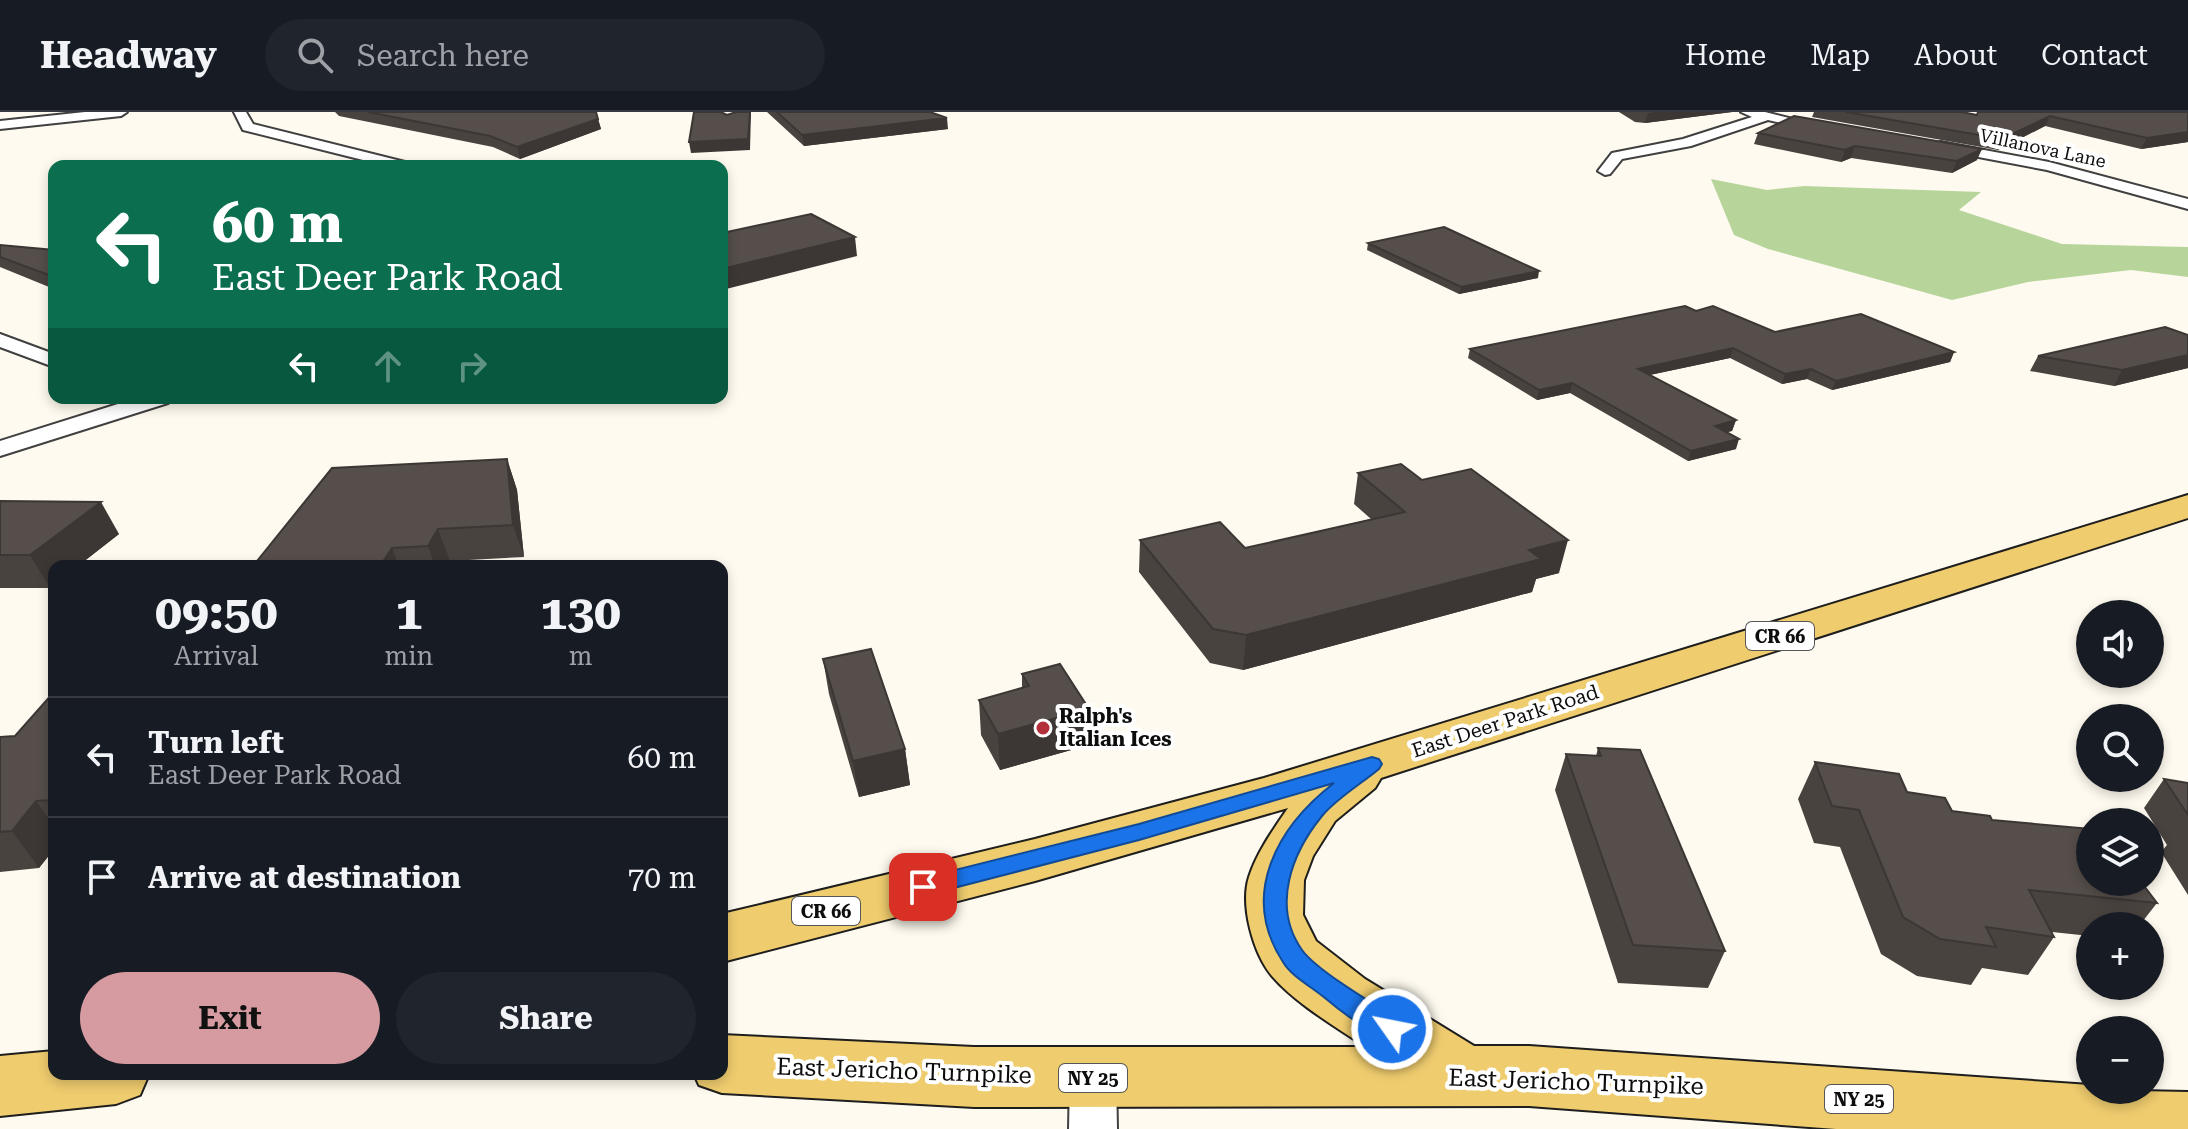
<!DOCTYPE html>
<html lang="en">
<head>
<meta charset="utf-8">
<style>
	:root { --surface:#171b24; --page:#20242c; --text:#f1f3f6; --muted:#9ea1a6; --line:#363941; --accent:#d59ba1 }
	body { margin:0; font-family:"Roboto Serif",serif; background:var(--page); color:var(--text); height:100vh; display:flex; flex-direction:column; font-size:30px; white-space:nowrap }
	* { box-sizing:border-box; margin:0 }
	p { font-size:26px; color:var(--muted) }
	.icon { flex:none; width:44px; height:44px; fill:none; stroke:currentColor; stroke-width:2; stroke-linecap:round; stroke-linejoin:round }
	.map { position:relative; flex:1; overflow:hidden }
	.side { position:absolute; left:48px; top:448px; width:680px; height:520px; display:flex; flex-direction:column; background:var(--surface); border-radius:16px; box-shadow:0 4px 12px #0003 }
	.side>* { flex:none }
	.guide { position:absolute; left:48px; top:48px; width:680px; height:244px; border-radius:16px; box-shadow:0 4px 12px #0003; background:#0b6e4f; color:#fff; overflow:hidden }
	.controls { position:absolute; left:2076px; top:488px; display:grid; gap:16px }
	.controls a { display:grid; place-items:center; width:88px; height:88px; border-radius:50%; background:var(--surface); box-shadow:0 4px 12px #0003; font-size:40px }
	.pin { position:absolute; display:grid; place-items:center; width:68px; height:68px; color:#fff; margin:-34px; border-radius:16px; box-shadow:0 4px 12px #0006 }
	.me { position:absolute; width:88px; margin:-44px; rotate:303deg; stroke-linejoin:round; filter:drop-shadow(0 0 6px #0008) }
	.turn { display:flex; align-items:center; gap:28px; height:168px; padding:0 32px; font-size:36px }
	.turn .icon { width:104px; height:104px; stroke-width:2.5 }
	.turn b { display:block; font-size:56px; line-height:68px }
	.lanes { display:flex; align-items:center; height:76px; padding:0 32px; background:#0003; justify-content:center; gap:40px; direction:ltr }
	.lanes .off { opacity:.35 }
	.eta { display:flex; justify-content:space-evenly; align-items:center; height:136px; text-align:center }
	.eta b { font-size:48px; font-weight:700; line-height:56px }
	.button { display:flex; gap:16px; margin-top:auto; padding:16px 32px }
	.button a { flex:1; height:92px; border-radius:48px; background:var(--accent); color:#111; font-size:32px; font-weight:700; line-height:92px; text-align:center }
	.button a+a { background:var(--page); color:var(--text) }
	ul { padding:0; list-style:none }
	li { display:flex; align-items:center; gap:24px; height:120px; padding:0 32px; border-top:2px solid var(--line) }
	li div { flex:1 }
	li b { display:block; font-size:30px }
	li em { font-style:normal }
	header { display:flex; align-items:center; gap:48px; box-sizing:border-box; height:112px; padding:0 40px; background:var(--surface); border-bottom:2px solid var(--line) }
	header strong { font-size:38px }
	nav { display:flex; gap:44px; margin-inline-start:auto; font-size:28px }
	.search { width:560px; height:72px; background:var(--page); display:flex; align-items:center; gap:20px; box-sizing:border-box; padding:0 28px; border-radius:44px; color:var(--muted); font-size:30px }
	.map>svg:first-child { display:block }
</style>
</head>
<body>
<header>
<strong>Headway</strong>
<div class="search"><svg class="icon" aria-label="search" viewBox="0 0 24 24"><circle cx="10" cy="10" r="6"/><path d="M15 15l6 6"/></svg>Search here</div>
<nav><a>Home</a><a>Map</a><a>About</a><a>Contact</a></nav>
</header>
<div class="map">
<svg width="2188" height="1017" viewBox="0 0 2188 1017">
	<rect width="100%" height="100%" fill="#fefaef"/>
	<path fill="#b7d59b" d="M1711,67L1767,78L1804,74L1981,80L1959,98L2062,132L2188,135V165L2131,158L2028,170L1952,188L1768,137L1734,123Z"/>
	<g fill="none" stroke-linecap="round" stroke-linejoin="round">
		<g stroke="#404040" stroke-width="4">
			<path id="minor" d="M85,0H127L121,4L0,17V9Z
				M234,0H246L253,12L409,51L411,54H387L243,18Z
				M1741,0H1765L1829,16L1822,20L1768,8L1691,34L1622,47L1610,62L1605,63L1598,59L1612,41L1683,27L1752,5Z
				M1941,30L2049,50L2188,87V97L2047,58L1936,37V31Z
				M0,222L54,242V255L0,235Z
				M137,286H171L168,291L0,344V329Z
				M1093,946L1109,952L1116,966L1117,1017H1069L1070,966L1077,952Z"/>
		</g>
		<g stroke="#1e1e1e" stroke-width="4">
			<path id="primary" d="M2188,383V406L1381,666L1375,676L1335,709L1313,744L1304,768L1303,803L1316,829L1365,867L1474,934H1529L2090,973V978L2188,980V1017H1836L1529,994L974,995L722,981L699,973L694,962H722V923L974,935H1366C1336,915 1295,891 1272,864C1253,841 1240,793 1249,765C1257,740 1273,718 1288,696L1035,769L722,850V802L1035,727L1264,666Z
				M54,939V962H149L140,983L116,992L0,1004V944Z"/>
		</g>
		<use href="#minor" fill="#fff" fill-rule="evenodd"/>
		<use href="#primary" fill="#efcc6e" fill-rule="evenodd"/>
	</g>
	<path fill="#494340" d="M335,0H596L601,17L520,47L493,35L339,4Z
		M767,0H930L948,17L804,34Z
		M1619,0H1732L1645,11L1635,10Z
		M1814,0H1962L1977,3L2188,0V30L2141,37L2045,14L1998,38L1812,5Z
		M1758,21L1977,48L1952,61L1851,46L1841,50L1754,32Z
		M1368,131L1538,166L1459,182L1367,138Z
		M0,133L54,138V177L0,155Z
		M1696,199L1775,220L1954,240L1950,250L1832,278L1807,267L1782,272L1730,246L1650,263L1736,308L1732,319L1727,320L1736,337L1688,349L1570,281L1537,288L1468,246L1470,237Z
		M2188,223V256L2114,274L2030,259L2038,244Z
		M507,347L517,378L524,445L450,449L447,454H253Z
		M1358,361L1422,368L1559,461L1536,467L1532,480L1243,558L1210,551L1139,460L1140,428L1245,436L1371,407L1354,392Z
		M0,389L119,422L78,454H54L50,476H0Z
		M823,547L905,637L910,673L859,685L829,582Z
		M1022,562L1089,633L1000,658L981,623L979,588L1022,576Z
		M54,580V737L39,756L0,760V625L15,624Z
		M1598,636L1725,839L1708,876L1618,871L1555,678L1566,642L1596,644Z
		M1815,650L1907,680L1952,699L1992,708L2157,791L2139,814H2090V824L2052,820L2054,825L2028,863L1982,856L1971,873L1917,864L1881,842L1840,735L1814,731L1798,687Z
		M2164,667L2188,671V783L2161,740L2167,733L2144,696Z"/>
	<path fill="#3c3734" d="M751,0L750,38L691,41L689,30Z
		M1655,0H1732L1645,11L1648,1Z
		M2050,4L2045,14L1998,38L2002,27Z
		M947,6L948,17L804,34L802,23Z
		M598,7L601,17L520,47L517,35Z
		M2188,20V30L2141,37L2147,26Z
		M1855,34L1851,46L1841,50L1845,38Z
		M1982,37L1977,48L1952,61L1957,49Z
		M855,125L857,144L722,178V157Z
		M1539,159L1538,166L1459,182L1461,175Z
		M1733,236L1730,246L1635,266L1638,257Z
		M1954,240L1950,250L1832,278L1836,269Z
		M2188,243V256L2114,274L2122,258Z
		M1811,257L1807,267L1782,272L1785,262Z
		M1572,271L1570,281L1537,288L1539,278Z
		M1736,308L1732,319L1711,324L1715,314Z
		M1739,327L1736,337L1688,349L1691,339Z
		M507,347L517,378L524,445L513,413Z
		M101,390L119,422L78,454H54V473L50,476L30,443Z
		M438,417L450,449L447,454H435L428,434Z
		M1568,428L1559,461L1536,467L1532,480L1243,558L1246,523L1529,438Z
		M392,436L399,454H380Z
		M1089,597V633L1000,658L998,622Z
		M905,637L910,673L859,685L853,649Z
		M36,689L54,714V737L39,756L12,719Z"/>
	<path fill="#554e4a" stroke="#3c3734" stroke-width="2" d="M368,0H596L598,7L517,35L490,24Z
		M694,0H721L727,3L736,0H750L748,27L689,30Z
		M777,0H930L947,6L802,23Z
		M1846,0H1962L1977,3L1978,0H2188V20L2147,26L2050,4L2002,27Z
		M1794,4L1982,37L1957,49L1855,34L1845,38L1758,21Z
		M811,102L855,125L722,157V121Z
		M1444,115L1539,159L1461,175L1368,131Z
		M0,133L54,138V165L0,145Z
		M1685,194L1696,199L1713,194L1775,220L1861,202L1954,240L1836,269L1811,257L1785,262L1733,236L1638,257L1736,308L1715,314L1739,327L1691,339L1572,271L1539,278L1470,237Z
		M2165,215L2188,223V243L2122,258L2038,244Z
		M507,347L513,413L438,417L428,434L392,436L380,454H253L332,356Z
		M1401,352L1422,368L1471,357L1568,428L1529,438L1541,447L1246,523L1213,517L1140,428L1220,410L1245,436L1405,400L1358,361Z
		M0,389L101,390L30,443H0Z
		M871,537L905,637L853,649L823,547Z
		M1060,552L1089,597L998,622L979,588L1029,574L1022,562Z
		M54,580V688L36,689L12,719L0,720V625L15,624Z
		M1598,636L1640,638L1725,839L1633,833L1566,642L1601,644Z
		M1815,650L1899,662L1907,680L1945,686L1952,699L1990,704L1992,708L2090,717V770H2141L2157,791L2029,778L2054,825L1986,815L1996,835L1940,827L1903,805L1859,698L1832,694Z
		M2164,667L2188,671V703Z"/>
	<path fill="#1a73e8" stroke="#114b97" stroke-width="2" d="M1372,645L1379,647L1382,652L1379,657C1361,672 1337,686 1322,704C1292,741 1271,794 1302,838C1317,859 1377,894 1401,909L1405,917L1401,925L1392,929C1368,920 1344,902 1325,886C1312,875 1291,864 1283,850C1239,783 1277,715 1334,671L1139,728L923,784L915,781L911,775L915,768L1139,712Z"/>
	<circle fill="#b32f39" stroke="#fff" stroke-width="3" cx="1043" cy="616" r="8"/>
	<g text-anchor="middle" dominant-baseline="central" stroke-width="8" stroke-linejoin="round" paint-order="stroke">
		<g font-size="18" fill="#0d0d0d" stroke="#fff">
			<text transform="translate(2043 36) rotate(12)">Villanova Lane</text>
		</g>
		<g fill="#fff" stroke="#565656" stroke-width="2">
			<rect x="1746" y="510" width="68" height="28" rx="6"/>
			<rect x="792" y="785" width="68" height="28" rx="6"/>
			<rect x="1059" y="952" width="68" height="28" rx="6"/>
			<rect x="1825" y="973" width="68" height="28" rx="6"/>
		</g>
		<g font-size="18" font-weight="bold" fill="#0d0d0d">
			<text x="1780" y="524">CR 66</text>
			<text x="826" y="799">CR 66</text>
			<text x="1093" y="966">NY 25</text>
			<text x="1859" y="987">NY 25</text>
		</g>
		<g font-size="20" font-weight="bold" fill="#0d0d0d" stroke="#fff" text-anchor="start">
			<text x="1059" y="604">Ralph's<tspan x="1059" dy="23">Italian Ices</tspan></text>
		</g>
		<g font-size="20" fill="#0d0d0d" stroke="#fff">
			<text transform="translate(1505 609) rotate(-18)">East Deer Park Road</text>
		</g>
		<g font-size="24" fill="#0d0d0d" stroke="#fff">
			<text transform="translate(904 959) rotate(2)">East Jericho Turnpike</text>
			<text transform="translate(1576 970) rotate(2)">East Jericho Turnpike</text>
		</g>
	</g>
</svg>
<div class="controls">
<a><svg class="icon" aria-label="sound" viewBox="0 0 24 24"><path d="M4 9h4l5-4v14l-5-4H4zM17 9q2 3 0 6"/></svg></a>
<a><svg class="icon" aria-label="search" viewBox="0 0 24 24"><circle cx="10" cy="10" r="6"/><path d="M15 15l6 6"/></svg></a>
<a><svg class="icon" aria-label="layers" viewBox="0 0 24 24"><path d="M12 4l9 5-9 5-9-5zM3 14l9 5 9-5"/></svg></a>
<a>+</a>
<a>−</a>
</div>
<div class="pin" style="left:923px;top:775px;background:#d93025"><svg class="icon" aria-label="arrive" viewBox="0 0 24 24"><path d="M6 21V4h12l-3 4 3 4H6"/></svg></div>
<svg class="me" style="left:1392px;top:917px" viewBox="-20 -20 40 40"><circle r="17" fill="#1a73e8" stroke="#fff" stroke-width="3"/><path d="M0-11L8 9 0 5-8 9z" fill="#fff"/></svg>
<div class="guide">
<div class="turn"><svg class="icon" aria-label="left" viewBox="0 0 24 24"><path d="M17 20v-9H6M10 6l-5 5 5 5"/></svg><div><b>60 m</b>East Deer Park Road</div></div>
<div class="lanes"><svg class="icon" aria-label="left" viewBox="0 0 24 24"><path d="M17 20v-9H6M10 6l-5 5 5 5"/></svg><svg class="icon off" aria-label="ahead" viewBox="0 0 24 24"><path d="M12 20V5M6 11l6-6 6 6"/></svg><svg class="icon off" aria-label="right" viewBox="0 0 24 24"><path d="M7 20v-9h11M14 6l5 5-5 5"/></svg></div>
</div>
<section class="side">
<div class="eta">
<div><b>09:50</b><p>Arrival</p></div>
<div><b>1</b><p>min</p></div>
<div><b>130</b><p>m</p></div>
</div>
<ul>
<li><svg class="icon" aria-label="left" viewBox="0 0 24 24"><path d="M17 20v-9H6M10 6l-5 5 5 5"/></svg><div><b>Turn left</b><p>East Deer Park Road</p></div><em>60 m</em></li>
<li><svg class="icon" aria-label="arrive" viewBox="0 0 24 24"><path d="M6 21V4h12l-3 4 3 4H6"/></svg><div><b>Arrive at destination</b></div><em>70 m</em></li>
</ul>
<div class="button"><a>Exit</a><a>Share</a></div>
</section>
</div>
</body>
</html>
